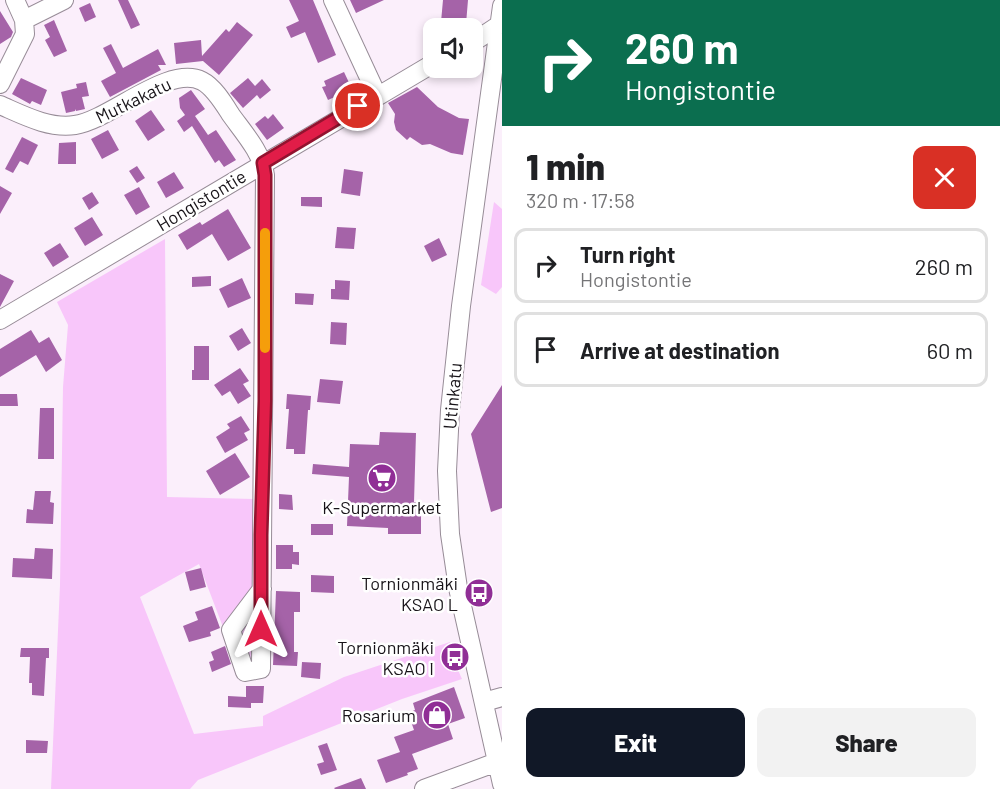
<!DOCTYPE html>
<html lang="en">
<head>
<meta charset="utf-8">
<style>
	:root { --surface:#fff; --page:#f2f2f2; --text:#202124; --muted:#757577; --line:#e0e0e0; --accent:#111827 }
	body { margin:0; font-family:Barlow,sans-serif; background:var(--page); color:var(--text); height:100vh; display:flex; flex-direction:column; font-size:22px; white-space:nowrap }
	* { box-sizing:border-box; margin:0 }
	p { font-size:20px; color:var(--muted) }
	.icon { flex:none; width:33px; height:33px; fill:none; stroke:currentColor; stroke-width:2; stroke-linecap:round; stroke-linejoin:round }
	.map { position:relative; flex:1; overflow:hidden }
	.panel { display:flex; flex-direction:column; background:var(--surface); width:498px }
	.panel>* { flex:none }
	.hud { background:#0b6e4f; color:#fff; overflow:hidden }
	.controls { position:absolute; left:423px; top:18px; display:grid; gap:12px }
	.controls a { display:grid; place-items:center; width:60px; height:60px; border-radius:12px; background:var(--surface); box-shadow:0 3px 9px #0003; font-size:30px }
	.pin { position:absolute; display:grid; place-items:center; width:51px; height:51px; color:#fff; margin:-26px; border:3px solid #fff; border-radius:50%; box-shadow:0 2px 6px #0007 }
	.me { position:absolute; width:66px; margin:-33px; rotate:0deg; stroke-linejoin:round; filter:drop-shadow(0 0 4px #0008) }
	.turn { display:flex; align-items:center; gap:21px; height:126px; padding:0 24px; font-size:27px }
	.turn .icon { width:78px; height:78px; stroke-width:2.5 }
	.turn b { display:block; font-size:42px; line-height:51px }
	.round { display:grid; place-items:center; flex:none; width:63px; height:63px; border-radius:12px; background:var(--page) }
	.head { display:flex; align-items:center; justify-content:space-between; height:102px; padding:0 24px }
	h1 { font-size:36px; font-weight:800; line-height:45px }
	.cta { display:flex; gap:12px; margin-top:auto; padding:12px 24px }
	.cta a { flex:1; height:69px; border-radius:12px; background:var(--accent); color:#fff; font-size:24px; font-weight:800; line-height:69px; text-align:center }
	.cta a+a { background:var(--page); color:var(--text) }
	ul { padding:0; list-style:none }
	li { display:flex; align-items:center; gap:18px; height:75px; margin:0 12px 9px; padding:0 12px; border:3px solid var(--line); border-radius:12px }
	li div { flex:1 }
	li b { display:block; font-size:22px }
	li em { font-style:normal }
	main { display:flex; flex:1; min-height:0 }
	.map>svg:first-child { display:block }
</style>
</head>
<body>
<main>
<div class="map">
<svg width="502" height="789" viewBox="0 0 502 789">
	<rect width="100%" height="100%" fill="#fbeffb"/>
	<path fill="#f8c6fa" d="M494,202L502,209V287L496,294L481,285Z
		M165,239L167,497L254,499L251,661L237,664L199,564L140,597L194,734L263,726V716L344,677L450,642L453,659L462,679L402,699L198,780L190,789H51L60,585L63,387L68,325L57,302Z"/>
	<path fill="#a563a8" d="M118,0H128L140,25L131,29Z
		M289,0H313L336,55L318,63L305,32L291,38L286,27L299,21Z
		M350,0H384L356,13Z
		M443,0H468L466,24L441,22Z
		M90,3L96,17L85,22L79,8Z
		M0,11L13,32L11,37L0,44Z
		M54,20L67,51L54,57L45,40L50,37L44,25Z
		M237,22L253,35L219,75L203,61L176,64L174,43L201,40L202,56L226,29L229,32Z
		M111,44L123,68L158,49L166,65H158L161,70L110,97L101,81L116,73L103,48Z
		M344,72L352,89L328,100L322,87L326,86L324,81Z
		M21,78L47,90L41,105L32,101L30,104L12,94Z
		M248,78L255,86L262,79L271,90L260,99L257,95L243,108L230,93Z
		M86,82L89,96L82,97L85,109L76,111L75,109V111L66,113L61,92L77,88L76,84Z
		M417,87L438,107L459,118L469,119L463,155L451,153L430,144L422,145L410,137L407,140L396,130L394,122L395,114L388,103Z
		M191,90L205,109L195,116L208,135L216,130L236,160L224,167L219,160L215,163L192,126L184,132L177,121L185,115L180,108L179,98Z
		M151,110L165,130L148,141L135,121Z
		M273,114L284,128L267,140L255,124L265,116L268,119Z
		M108,130L119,150L102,159L91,139Z
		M22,137L38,145L28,165L20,161L13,173L5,169Z
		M76,142V164H58L59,143Z
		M137,166L145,178L137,183L129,171Z
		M344,169L363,172L360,196L341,193Z
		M174,172L184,188L166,198L157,182Z
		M0,186L12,193L0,214Z
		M139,187L150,207L136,215L124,195Z
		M92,192L99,203L89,210L82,198Z
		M301,197H322V207L301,206Z
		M228,209L251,248L228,261L212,234L187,250L178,235L200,222L202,225Z
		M92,217L103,235L85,246L74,228Z
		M337,227L356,228L354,249L335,248Z
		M439,238L447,255L432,262L424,246Z
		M60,243L69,257L53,267L44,253Z
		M0,274L14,281L0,307Z
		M211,276V286L192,287V277Z
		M242,278L251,298L228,308L219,289Z
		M335,280L350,281L349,300L331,299V289H335Z
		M295,293L314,294L313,305L295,304Z
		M331,322L347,323L346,345L330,344Z
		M242,328L251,343L238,351L229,336Z
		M31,330L39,343L49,337L62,360L46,372L36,355L0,377V349Z
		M194,346H209V380H192V370H194Z
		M240,368L249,381L243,384L251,396L238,404L230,391L222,396L214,385Z
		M320,379L343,381L340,404L317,402Z
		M502,385V508L491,512L471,434Z
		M0,394H17L18,406H0Z
		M287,394L311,396L310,410H308L305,454H294V449H286L289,409H286Z
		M40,408H54V459H38Z
		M241,416L250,430L244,433L248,440L225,453L216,437L230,428L227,424Z
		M380,432L416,433L414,502H421V534H388V528L347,526L349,477L312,474L313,464L349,467L350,444L379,445Z
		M235,453L250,477L220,495L206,471Z
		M35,491H51L50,502L54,503L53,524L26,523L27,509L33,510Z
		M279,494L292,495L293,510L279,509Z
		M311,524H333V535H311Z
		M276,545H293V552H299V565L292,564V569H276Z
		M35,548L53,549L52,579L12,577L13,558L34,559Z
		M201,568L206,587L190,591L185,572Z
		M311,575L334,576V593L311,592Z
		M276,591L300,592V612H294V652H298L297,666L273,665Z
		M212,606L220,628L210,632L211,636L189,642L183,626L198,620L195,612Z
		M225,646L231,664L212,672L209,662L214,660L211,652Z
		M21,648H49V658H46L44,696L32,695V683H29L30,657H20Z
		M302,662L321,663L320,679L301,677Z
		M246,686H264L263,703H251V708L228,707V696L246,697Z
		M454,687L465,718L448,724L453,739L412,754L418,769L407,773L408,775L386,783L377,760L400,752L394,737L414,730L408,713L415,710L413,703Z
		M26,740L48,741L47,753H26Z
		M327,743L337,770L321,775L317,764L324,762L318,746Z
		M361,778L366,789H335L334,788Z"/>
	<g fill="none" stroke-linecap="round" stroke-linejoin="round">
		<g stroke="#978c97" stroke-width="20">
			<path id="minor" d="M15,0L24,20
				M333,0L377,95
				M502,6L461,306L450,410L447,471L450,534L458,588L502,784
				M472,43L502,23
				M0,84L25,34L24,20L64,0
				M0,105C23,115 49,129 75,125C110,120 168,64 202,81C214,87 224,104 231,115C244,133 262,153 265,175C265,339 262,504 261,669L245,672L231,630L262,589
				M0,320L434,63
				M484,702L502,697
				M424,789L497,762"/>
		</g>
		<use href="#minor" stroke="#fff" stroke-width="18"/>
	</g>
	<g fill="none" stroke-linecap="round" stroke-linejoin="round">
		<g stroke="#92132f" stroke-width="15">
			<path id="route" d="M261,629V535L265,401V175L263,163L358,106"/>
		</g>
		<use href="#route" stroke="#e11d48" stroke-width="10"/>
		<path stroke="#f59e0b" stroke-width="10" d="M265,233V348"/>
	</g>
	<defs>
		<g id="supermarket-disc" transform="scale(1.5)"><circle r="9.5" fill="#902e96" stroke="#fff"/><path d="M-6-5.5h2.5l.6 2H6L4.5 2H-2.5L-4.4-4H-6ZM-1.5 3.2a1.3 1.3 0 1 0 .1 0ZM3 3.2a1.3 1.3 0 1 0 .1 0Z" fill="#fff"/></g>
		<g id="bus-disc" transform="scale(1.5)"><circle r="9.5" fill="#902e96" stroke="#fff"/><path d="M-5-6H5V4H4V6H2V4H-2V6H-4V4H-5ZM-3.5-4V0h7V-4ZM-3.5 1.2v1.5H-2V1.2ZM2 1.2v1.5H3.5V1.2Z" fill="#fff"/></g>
		<g id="shop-disc" transform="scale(1.5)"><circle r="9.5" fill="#902e96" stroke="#fff"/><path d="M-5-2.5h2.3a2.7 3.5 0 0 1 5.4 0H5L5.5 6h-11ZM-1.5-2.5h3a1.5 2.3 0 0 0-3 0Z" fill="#fff"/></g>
	</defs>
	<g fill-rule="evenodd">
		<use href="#supermarket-disc" x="382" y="478"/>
		<use href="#bus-disc" x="479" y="593"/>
		<use href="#bus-disc" x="455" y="657"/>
		<use href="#shop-disc" x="437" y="715"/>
	</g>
	<g text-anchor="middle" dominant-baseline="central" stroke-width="5" stroke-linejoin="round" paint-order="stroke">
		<g font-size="18" fill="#171318" stroke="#fff">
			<text transform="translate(133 100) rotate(-26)">Mutkakatu</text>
			<text transform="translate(201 200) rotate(-31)">Hongistontie</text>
			<text transform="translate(452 396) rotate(-85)">Utinkatu</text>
		</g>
		<g font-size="18" fill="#171318" stroke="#fff" text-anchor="end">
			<text x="382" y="507" text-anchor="middle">K-Supermarket</text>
			<text x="458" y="583">Tornionmäki<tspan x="458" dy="21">KSAO L</tspan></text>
			<text x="434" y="647">Tornionmäki<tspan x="434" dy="21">KSAO I</tspan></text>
			<text x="416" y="715">Rosarium</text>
		</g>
	</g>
</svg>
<div class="controls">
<a><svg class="icon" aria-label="sound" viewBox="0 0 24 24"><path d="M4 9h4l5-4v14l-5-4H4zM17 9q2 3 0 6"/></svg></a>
</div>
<div class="pin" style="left:358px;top:106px;background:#d93025"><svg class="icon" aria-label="arrive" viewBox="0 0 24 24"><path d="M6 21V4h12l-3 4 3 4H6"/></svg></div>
<svg class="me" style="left:261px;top:629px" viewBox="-20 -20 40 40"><path d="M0-17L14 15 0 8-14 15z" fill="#e11d48" stroke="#fff" stroke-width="4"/></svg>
</div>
<section class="panel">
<div class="hud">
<div class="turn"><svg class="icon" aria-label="right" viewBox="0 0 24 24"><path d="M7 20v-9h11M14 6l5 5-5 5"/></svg><div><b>260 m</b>Hongistontie</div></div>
</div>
<div class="head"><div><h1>1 min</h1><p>320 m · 17:58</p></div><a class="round" style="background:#d93025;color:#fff"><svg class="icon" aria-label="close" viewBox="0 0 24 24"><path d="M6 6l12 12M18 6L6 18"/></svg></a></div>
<ul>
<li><svg class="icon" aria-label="right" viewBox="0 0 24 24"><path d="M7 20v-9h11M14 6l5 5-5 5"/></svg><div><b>Turn right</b><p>Hongistontie</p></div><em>260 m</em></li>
<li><svg class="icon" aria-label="arrive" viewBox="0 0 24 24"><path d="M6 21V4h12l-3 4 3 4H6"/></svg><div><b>Arrive at destination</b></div><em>60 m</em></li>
</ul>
<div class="cta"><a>Exit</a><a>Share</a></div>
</section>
</main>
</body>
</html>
